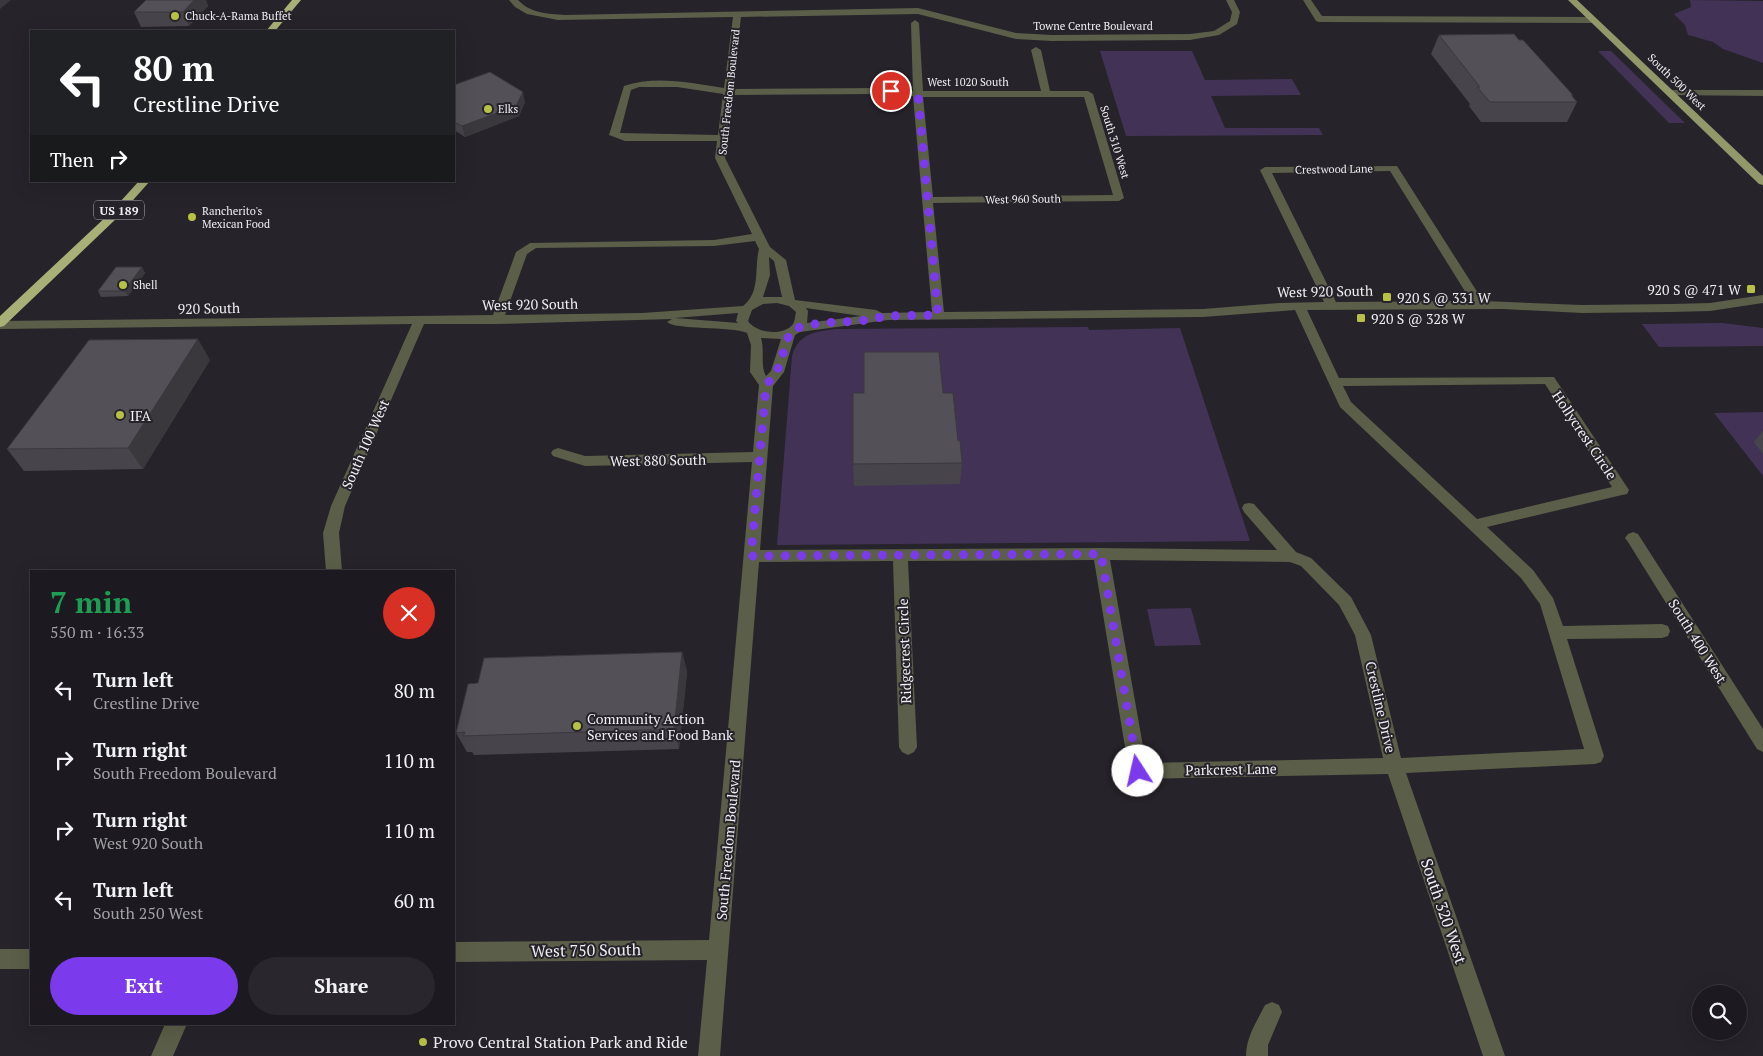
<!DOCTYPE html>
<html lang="en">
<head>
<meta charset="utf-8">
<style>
	:root { --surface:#1c1a20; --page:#29272d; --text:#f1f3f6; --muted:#a0a1a5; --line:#3a383e; --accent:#7c3aed }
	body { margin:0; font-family:"PT Serif",serif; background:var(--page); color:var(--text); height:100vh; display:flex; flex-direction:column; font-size:19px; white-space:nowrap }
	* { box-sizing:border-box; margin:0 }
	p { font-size:16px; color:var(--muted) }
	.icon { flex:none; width:28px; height:28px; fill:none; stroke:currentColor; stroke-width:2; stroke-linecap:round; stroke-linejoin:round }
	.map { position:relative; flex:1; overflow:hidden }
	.sheet { position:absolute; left:30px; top:570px; width:425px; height:455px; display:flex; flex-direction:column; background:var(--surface); border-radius:0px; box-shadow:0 5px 20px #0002,0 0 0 1px var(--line) }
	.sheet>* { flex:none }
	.hud { position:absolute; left:30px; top:30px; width:425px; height:152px; border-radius:0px; box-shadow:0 5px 20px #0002,0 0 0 1px var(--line); background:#202124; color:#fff; overflow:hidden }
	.controls { position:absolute; left:1692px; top:985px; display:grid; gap:10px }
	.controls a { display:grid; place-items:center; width:55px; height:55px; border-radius:50%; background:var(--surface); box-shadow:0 5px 20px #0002,0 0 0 1px var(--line); font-size:25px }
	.pin { position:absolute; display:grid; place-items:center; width:42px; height:42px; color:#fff; margin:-21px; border:2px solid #fff; border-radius:50%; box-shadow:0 1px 5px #0007 }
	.me { position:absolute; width:55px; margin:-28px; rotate:350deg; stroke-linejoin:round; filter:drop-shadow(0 0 4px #0008) }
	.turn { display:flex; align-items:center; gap:18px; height:105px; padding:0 20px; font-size:22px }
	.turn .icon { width:65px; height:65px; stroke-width:2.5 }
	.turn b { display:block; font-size:35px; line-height:42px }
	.then { display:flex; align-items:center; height:48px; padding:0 20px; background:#0003; gap:10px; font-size:19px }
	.round { display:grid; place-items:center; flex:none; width:52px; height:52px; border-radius:26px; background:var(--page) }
	.headline { display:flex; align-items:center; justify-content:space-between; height:85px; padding:0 20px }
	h1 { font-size:30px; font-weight:800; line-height:38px; color:#1e9e55 }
	.button { display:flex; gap:10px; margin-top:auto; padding:10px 20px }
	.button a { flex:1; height:58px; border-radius:30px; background:var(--accent); color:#fff; font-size:20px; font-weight:800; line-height:58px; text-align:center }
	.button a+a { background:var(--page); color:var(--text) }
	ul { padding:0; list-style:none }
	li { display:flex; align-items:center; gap:15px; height:70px; padding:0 20px }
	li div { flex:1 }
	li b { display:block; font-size:19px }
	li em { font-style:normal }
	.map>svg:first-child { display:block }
</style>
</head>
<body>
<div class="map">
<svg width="1763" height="1056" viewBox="0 0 1763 1056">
	<rect width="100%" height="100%" fill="#26232a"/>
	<path fill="#423356" d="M1690,0L1763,1V63L1723,49L1713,42L1688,35L1685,25L1674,14L1691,7Z
		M1100,51H1192L1205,80L1292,79L1301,95L1211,96L1225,128H1319L1323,135L1126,136Z
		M1598,51H1611L1685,123H1669Z
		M1722,323L1763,328V346L1659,347L1642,324Z
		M1088,327L1089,330L1180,328L1250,541L777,545L792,356C799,333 814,332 836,329Z
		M1763,412V476L1714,413Z
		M1191,608L1201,645L1155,646L1147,609Z"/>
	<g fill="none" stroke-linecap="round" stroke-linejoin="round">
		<path fill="#5b5e48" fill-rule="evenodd" d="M509,0H518C530,13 548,14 565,15L918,8L1016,33L1052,35L1190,34L1214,31L1230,21L1232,12L1226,0H1234L1240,12L1237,24L1219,35L1190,40L1052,41L1016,39L918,14L741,17L733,89L878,88L913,91L911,23L915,20L919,23L923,91H1041L1031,50L1036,47L1041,50L1050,91H1088L1093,94L1124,198L1119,201L933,203L944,312L1203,309L1279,303L1324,302L1260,170L1265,167L1397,166L1483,301L1582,305L1672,304L1710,303L1763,295V303L1710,311L1672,312L1582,313L1503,309L1307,310L1339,378L1554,377L1629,490L1627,494L1622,495L1487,527L1533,570L1553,598L1563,626L1662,624L1668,626L1670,631L1668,636L1662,638L1567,639L1604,756L1601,762L1595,764L1406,773L1505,1056H1483L1388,774L1138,779L1132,777L1129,771L1094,560L908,561L917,747L914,752L908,755L902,752L899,747L893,561L759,562L720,1056H698L707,960L454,962V942L709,940L752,462L585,466L553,456L551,453L553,450L558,448L585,456L753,452L759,385L750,372L751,345L747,333C731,326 674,330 667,322L672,319L497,324H424L345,506L339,533L342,571H326L323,533L331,506L412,324L0,329V321L493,315L516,252L530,243L714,240L752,234L715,158L717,141H625L609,135L624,86C655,75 691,83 724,88L733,17L558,20L527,14L515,7ZM639,87H677L723,94L718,135L620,133L631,90ZM878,94L913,96L932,312L882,313L876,310L795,300L786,260L770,247L725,158L732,95ZM923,97H1084L1113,195L933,197ZM1390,171L1471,301L1336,302L1272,173ZM755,241L759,249C754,268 761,292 743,306L642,313L505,315L527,254L536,248L714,246ZM769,257L774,261L782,297H763L770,275ZM777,303L789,306L796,312C795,316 795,321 793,324C783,337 756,333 748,321L752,310L763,304ZM806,308L861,316L807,323L808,311ZM1295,310L1340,407L1521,578L1540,604L1584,749L1401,758L1371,635L1351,597L1311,558L1296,552L1254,504L1249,503L1244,504L1242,508L1244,512L1277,550L1101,548L760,550L773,386L784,372L795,335L800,332L888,320L1203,317ZM738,313L736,321L738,323L675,318ZM761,338L781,339L771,371L766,376C760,366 765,350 761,338ZM1545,384L1612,487L1477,519L1351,402L1343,386ZM1110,560L1290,562L1301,566L1339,605L1355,635L1383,758L1146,763Z
			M1303,0H1311L1322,16L1593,17L1597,20L1593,23L1319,22L1316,21Z
			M1671,90H1763V96L1668,95L1666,93Z
			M1633,532L1638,534L1763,729V752L1757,749L1628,542L1625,538L1628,534Z
			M0,949H31V969H0Z
			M1272,1002L1279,1005L1282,1012L1268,1045V1056H1246C1246,1037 1257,1021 1265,1005Z
			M165,1024H187L173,1056H151Z"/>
		<path fill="#92986a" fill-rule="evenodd" d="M1568,0H1577L1763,176V185L1759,184Z"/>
		<path fill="#a8af77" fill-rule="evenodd" d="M292,0H301L275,31H266Z
			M139,181H150L118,217L4,326L0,327V316L110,213Z"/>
	</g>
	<path fill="#47454b" d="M146,0H206L208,6L189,26L141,27L134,12Z
		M1439,35L1573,95L1572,97L1577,102L1567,122H1481L1469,106L1470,104L1431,54Z
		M454,85L525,102L519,116L465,137L454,130Z
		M142,267L145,273L128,296L101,297L98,291Z
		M210,360L143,469L24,471L7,449Z
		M943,393L958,441L962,463L960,484L854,486L853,464Z
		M1763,431V454L1754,442Z
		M682,652L687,672L679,749L474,755L472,752H467L456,733L478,683Z"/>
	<path fill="#3a383d" d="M0,0H11L0,9Z
		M194,0H206L208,6L189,26L183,12Z
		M523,92L525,102L519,116L465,137L462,126Z
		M142,267L145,273L128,296L124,291Z
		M198,339L210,360L143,469L128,448Z
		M682,652L687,672L679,749L674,729Z"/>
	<path fill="#535057" stroke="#3a383d" d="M146,0H194L183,12H134Z
		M1514,34L1519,40H1523L1573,95H1571L1577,102H1490L1477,87H1480L1439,35Z
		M490,72L523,92L516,106L462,126L454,122V85Z
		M116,267H142L124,291H98Z
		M198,339L128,448L7,449L89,340Z
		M864,352H939L943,393H953L958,441L960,440L962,463L853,464V393H864Z
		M682,652L674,729L463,736L465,732L456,733L468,684L478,683L484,658Z"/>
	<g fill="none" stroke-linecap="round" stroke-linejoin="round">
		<path stroke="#7c3aed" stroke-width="9" stroke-dasharray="0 16.2" d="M891,91L918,94L938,315L888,316L860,321L820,323L797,328L790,332L777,372L766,385L751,556L1101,554L1138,771"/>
	</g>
	<g fill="#b7c148" stroke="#26232a" stroke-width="2">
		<circle cx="175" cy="16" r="5"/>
		<circle cx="488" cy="109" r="5"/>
		<circle cx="192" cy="217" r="5"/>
		<circle cx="123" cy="285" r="5"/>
		<rect x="1746" y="284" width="10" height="10" rx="2.5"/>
		<rect x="1382" y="292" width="10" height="10" rx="2.5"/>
		<rect x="1356" y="313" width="10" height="10" rx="2.5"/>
		<circle cx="120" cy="415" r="5"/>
		<circle cx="577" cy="726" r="5"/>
		<circle cx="423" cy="1042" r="5"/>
	</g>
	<g text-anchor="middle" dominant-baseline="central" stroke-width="4" stroke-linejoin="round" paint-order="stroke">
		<g font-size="11" fill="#efeef2" stroke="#26232a" text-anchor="start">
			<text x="185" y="16">Chuck-A-Rama Buffet</text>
			<text x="498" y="109">Elks</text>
			<text x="202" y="211">Rancherito's<tspan x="202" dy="13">Mexican Food</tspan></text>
			<text x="133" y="285">Shell</text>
		</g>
		<g font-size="11" fill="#efeef2" stroke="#26232a">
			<text x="1093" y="26">Towne Centre Boulevard</text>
			<text x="968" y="82">West 1020 South</text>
			<text transform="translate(1677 82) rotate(44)">South 500 West</text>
			<text transform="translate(729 92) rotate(-84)">South Freedom Boulevard</text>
			<text transform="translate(1115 142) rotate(73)">South 310 West</text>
			<text transform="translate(1334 169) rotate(-1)">Crestwood Lane</text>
			<text transform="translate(1023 199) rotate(-1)">West 960 South</text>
		</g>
		<rect fill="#26232a" stroke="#b3b1b6" stroke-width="1" x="94" y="200.5" width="50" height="19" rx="4"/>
		<g font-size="12" font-weight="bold" fill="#efeef2">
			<text x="119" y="210">US 189</text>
		</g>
		<g font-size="14" fill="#efeef2" stroke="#26232a" text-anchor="start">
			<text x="1741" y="289" text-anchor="end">920 S @ 471 W</text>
			<text x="1397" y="297">920 S @ 331 W</text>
			<text x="1371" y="318">920 S @ 328 W</text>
			<text x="130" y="415">IFA</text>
			<text x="587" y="718">Community Action<tspan x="587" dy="16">Services and Food Bank</tspan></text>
		</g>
		<g font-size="14" fill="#efeef2" stroke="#26232a">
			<text transform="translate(1325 291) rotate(-1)">West 920 South</text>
			<text transform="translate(530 304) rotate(-1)">West 920 South</text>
			<text transform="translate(209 308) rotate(-1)">920 South</text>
			<text transform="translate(1585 435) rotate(56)">Hollycrest Circle</text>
			<text transform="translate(365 444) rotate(-66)">South 100 West</text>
			<text transform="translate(658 460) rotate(-1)">West 880 South</text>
			<text transform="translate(1698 641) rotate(58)">South 400 West</text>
			<text transform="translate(904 651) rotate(-92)">Ridgecrest Circle</text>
			<text transform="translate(1381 707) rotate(77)">Crestline Drive</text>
			<text transform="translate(1231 769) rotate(-1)">Parkcrest Lane</text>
			<text transform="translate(728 840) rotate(-85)">South Freedom Boulevard</text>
		</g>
		<g font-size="16" fill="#efeef2" stroke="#26232a">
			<text transform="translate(1444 911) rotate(71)">South 320 West</text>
			<text transform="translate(586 950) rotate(-1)">West 750 South</text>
		</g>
		<g font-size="16" fill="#efeef2" stroke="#26232a" text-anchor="start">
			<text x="433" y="1042">Provo Central Station Park and Ride</text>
		</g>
	</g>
</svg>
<div class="controls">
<a><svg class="icon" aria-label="search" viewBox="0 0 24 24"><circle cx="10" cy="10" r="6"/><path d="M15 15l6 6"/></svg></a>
</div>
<div class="pin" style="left:891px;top:91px;background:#d93025"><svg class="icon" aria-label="arrive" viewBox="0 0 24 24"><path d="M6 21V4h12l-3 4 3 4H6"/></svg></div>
<svg class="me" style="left:1138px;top:771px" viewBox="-20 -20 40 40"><circle r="19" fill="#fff"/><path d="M0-13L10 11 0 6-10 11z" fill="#7c3aed"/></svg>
<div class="hud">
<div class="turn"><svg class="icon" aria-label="left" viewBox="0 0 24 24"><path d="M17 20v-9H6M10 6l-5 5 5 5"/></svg><div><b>80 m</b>Crestline Drive</div></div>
<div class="then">Then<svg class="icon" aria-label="right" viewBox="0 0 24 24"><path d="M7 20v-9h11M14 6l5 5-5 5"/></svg></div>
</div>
<section class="sheet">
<div class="headline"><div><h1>7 min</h1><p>550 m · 16:33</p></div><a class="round" style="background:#d93025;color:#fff"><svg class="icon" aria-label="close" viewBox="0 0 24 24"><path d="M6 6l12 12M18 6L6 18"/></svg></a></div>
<ul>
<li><svg class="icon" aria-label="left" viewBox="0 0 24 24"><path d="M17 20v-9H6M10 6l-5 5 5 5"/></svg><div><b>Turn left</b><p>Crestline Drive</p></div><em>80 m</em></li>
<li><svg class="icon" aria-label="right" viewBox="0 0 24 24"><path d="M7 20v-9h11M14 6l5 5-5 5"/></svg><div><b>Turn right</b><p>South Freedom Boulevard</p></div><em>110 m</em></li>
<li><svg class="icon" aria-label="right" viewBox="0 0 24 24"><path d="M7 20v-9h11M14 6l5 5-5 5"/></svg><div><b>Turn right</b><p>West 920 South</p></div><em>110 m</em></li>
<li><svg class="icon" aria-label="left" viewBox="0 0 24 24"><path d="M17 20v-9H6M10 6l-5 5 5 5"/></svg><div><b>Turn left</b><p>South 250 West</p></div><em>60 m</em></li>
</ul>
<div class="button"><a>Exit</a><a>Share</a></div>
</section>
</div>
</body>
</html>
